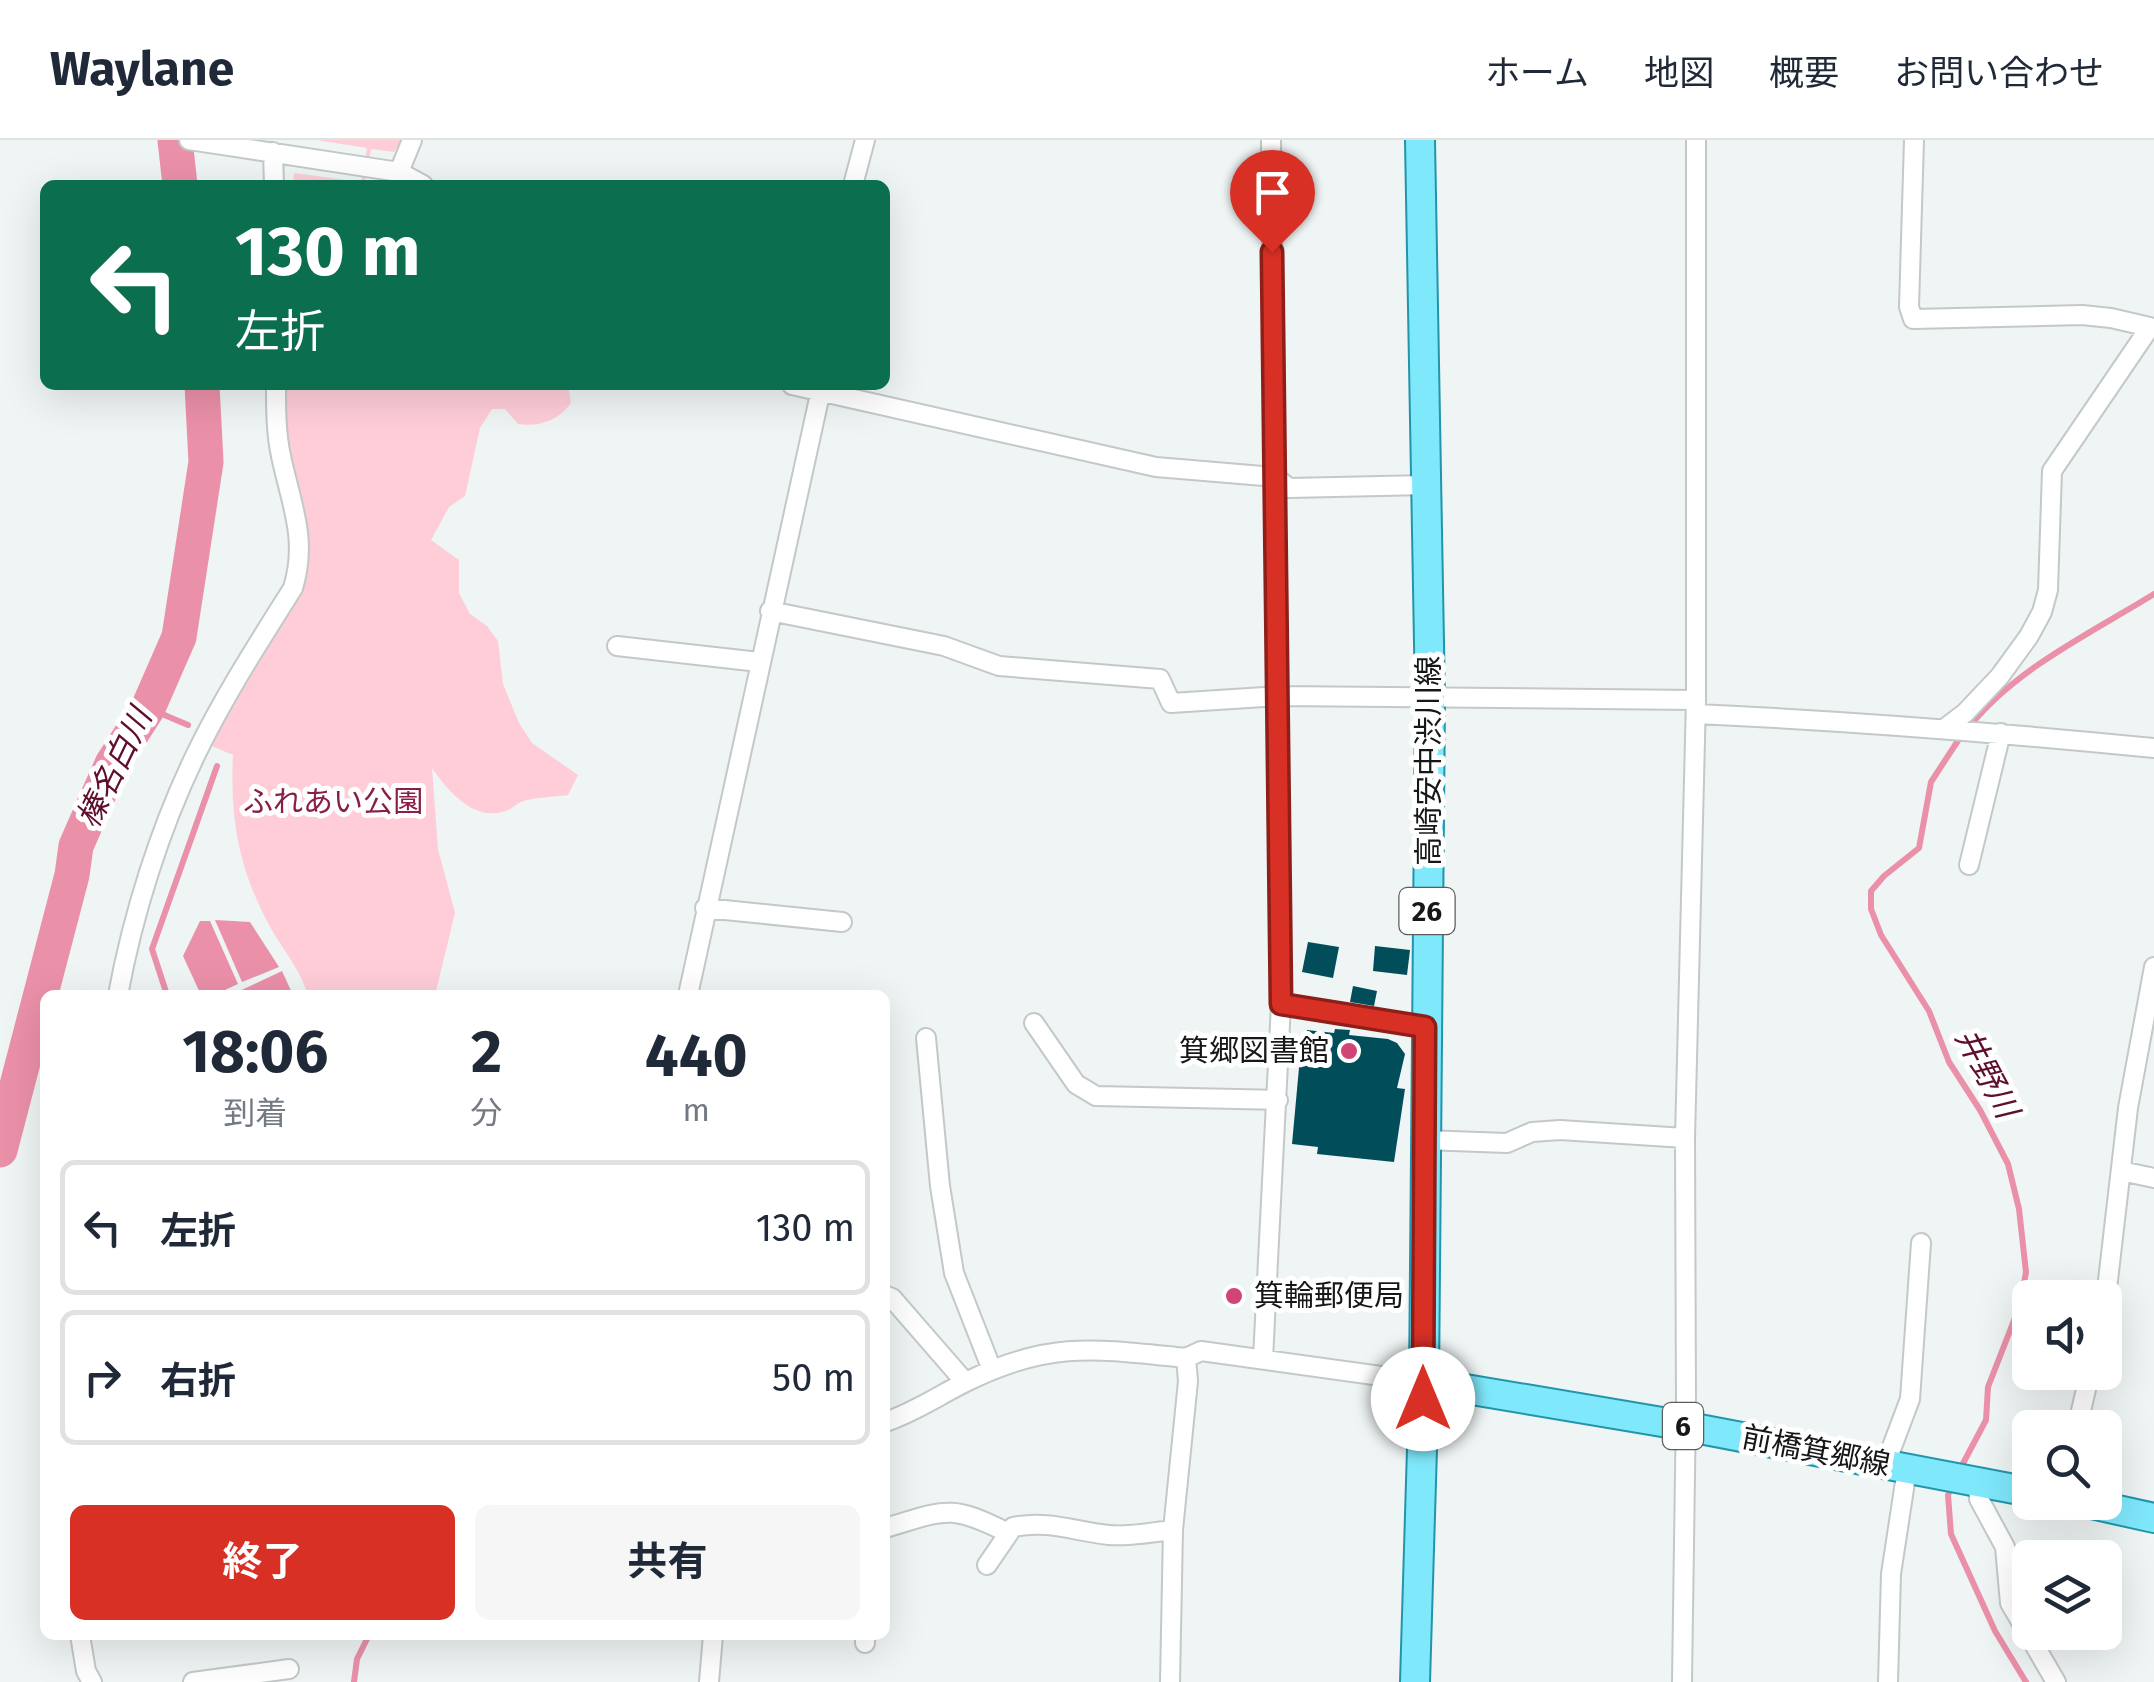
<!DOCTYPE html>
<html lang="ja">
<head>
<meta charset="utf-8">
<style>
	:root { --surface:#fff; --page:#f6f6f7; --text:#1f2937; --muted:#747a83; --line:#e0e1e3; --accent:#d93025 }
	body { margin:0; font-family:"Fira Sans","Noto Sans JP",sans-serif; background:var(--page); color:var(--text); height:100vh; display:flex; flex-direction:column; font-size:38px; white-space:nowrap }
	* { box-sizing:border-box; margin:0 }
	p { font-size:32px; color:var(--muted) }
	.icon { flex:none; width:55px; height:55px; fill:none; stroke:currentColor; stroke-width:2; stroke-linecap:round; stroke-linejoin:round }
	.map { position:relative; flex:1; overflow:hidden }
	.details { position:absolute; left:40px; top:850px; width:850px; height:650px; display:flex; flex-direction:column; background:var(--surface); border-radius:15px; box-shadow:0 10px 40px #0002 }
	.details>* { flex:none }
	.top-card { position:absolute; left:40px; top:40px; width:850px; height:210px; border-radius:15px; box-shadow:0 10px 40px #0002; background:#0b6e4f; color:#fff; overflow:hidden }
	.fabs { position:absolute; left:2012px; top:1140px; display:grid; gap:20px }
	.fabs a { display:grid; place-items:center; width:110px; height:110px; border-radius:15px; background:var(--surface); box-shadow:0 10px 40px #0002; font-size:50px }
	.pin { position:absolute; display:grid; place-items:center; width:85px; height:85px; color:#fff; margin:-102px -42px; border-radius:50% 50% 50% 0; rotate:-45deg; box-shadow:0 0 10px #0007 }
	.pin .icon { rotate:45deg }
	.me { position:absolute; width:110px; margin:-55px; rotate:0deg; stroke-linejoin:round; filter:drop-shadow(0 0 8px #0008) }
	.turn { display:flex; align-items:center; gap:35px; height:210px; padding:0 30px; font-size:45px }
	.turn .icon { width:130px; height:130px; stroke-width:2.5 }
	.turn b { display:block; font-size:70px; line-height:85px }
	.eta { display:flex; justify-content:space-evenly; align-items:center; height:170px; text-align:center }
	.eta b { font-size:60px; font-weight:700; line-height:70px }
	.primary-button { display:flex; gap:20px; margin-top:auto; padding:20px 30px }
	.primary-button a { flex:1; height:115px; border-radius:15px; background:var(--accent); color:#fff; font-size:40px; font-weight:700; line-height:115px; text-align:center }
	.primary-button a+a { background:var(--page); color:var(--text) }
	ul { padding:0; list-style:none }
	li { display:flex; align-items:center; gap:30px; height:135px; margin:0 20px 15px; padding:0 10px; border:5px solid var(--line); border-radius:15px }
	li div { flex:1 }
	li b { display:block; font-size:38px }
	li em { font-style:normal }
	header { display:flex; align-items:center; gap:60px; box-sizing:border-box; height:140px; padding:0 50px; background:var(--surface); border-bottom:2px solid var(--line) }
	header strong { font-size:48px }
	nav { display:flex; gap:55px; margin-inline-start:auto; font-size:35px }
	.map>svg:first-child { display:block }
</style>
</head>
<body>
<header>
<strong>Waylane</strong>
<nav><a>ホーム</a><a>地図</a><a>概要</a><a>お問い合わせ</a></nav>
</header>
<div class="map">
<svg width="2154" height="1542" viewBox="0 0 2154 1542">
	<rect width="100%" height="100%" fill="#eff4f5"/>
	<path fill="#fecdd8" d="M317,0H402L394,12L371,9L365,42L379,45H293L294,33L361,42L367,8Z
		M285,245H568L571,263C558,281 539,287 518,284L505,269H492L480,288L465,356L449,367L431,400L459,420V453L470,474L487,486L498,501L503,544L519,583L532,603L578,635L568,655C554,657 535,657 521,662C516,664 513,668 508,670C475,684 448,651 432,628L438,709L455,773L435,855H308C299,826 280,807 267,781C238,726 230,676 233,615L207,604L306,432L287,306Z"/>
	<path fill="#eb90a9" d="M215,780L250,782L279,827L242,842Z
		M200,781H210L238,844L214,855H201L183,816Z
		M282,831L293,855H231Z"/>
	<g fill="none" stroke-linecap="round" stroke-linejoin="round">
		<path stroke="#eb90a9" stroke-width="6" d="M148,568L188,585
			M1969,587C2016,528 2091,493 2154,454
			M167,855L152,809L217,626
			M1959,1331L1986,1280L1988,1247L2020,1165L2026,1132L2019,1069L2008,1024L1980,970L1949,922L1929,871L1881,795L1871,769V751L1884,736L1919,708L1931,642L1961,596
			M1952,1347L1948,1355L1951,1394L1995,1491L2026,1542
			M354,1542L357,1519L369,1495"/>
		<path stroke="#eb90a9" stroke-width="35" d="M175,0L180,45
			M0,1010L72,735L76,706L112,624L148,568L179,497L206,322L202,245"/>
	</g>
	<path fill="#014e5a" d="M1308,802L1339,807L1333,838L1302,832Z
		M1375,806L1410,810L1407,835L1373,831Z
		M1353,846L1377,851L1374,866L1350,862Z
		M1335,889L1350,890L1349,895L1388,899L1397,903L1405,914L1397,948L1405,949L1394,1022L1317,1014L1318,1007L1292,1004L1301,906H1305L1307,890L1334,893Z"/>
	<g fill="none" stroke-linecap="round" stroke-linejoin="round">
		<g stroke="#c3c8c9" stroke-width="22">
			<path id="street" d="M189,0L399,32L423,45
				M1914,0L1909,167L1913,179L2082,175L2111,178L2154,188
				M273,12L274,45
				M399,32L412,0
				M853,45L865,0
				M792,245L1156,327L1275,337L1289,348L1427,345
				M770,471L944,506L999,526L1160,539L1171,563L1279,556L1696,560
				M617,506L759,522
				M1696,574C1849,581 2002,593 2154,608
				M1944,589L1965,573L2000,536L2029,496L2042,472L2048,450L2052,331L2150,187
				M1969,725L2001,593
				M705,768L842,782
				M118,855C133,774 160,688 196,614C224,556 259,502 293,448C308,399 291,364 281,316C276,293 276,269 276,245
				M688,855L822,245
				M1281,864L1425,887
				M1034,883L1076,944L1096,956L1278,960
				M926,898L940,1046L954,1133L992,1230
				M1424,1000L1507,1003L1532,992L1560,990L1685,998
				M2121,1031L2154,1038
				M885,1155L892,1158L965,1242
				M2105,1166L2128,968L2154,827
				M1263,1219L1281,864L1271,0
				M885,1282C915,1272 939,1255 968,1241C1051,1200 1098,1209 1186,1218
				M2077,1288L2090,1232
				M1889,1325L1890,1312L1910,1259L1921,1103
				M1978,1341L1979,1359L2005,1407L2010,1463L2056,1542
				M885,1388C944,1371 949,1363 1006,1392
				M987,1425L1013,1387C1050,1380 1072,1391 1109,1395C1130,1397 1152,1392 1173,1390
				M80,1495L86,1531L92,1542
				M865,1503V1495
				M193,1542L289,1529
				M709,1542L713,1495
				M1170,1542L1173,1390L1188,1241L1186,1218L1201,1211L1424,1242
				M1682,1542L1686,1265L1685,998L1696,560V0
				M1888,1542L1891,1434L1907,1329"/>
		</g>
		<g stroke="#2295aa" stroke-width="32">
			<path id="primary" d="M1424,1242L1668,1283L2030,1352
				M2082,1362L2154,1378
				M1415,1542L1424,1242L1430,559L1420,0"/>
		</g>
		<use href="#street" stroke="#fff" stroke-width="18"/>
		<use href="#primary" stroke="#7fe8fb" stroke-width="28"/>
	</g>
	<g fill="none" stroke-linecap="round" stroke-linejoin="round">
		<g stroke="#8d1f18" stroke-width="25">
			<path id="route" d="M1272,112L1281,864L1425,887L1423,1259"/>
		</g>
		<use href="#route" stroke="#d93025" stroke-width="18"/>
	</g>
	<g fill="#d14576" stroke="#fff" stroke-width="4">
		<circle cx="1349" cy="911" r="10"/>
		<circle cx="1234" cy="1156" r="10"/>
	</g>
	<g text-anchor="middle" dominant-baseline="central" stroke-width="10" stroke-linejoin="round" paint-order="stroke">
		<g fill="#fff" stroke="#5c5d5d" stroke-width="2.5">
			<rect x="1399.5" y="748" width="55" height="46" rx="8"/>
			<rect x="1663" y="1263" width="40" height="46" rx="8"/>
		</g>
		<g font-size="28" font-weight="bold" fill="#161718">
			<text x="1427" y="771">26</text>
			<text x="1683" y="1286">6</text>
		</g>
		<g font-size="30" fill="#161718" stroke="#fff">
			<text transform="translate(1429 621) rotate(-90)">高崎安中渋川線</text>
			<text transform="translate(1816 1311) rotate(11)">前橋箕郷線</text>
		</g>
		<g font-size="30" fill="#881f47" stroke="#fff">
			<text x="333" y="662">ふれあい公園</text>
		</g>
		<g font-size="30" fill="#161718" stroke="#fff" text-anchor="end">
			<text x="1329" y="911">箕郷図書館</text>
			<text x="1254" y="1156" text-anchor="start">箕輪郵便局</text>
		</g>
		<g font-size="32" font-style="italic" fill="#5f0e2e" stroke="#fff">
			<text transform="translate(114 628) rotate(-64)">榛名白川</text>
			<text transform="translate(1987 933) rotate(62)">井野川</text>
		</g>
	</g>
</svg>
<div class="fabs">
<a><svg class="icon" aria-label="sound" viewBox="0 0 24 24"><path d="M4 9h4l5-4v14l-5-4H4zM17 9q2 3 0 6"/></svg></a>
<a><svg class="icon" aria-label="search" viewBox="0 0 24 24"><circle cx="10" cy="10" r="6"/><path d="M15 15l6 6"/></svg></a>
<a><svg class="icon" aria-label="layers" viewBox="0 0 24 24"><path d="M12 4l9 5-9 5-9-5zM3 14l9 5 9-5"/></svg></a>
</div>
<div class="pin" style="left:1272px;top:112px;background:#d93025"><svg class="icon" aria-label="arrive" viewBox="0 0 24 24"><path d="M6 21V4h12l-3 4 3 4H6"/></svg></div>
<svg class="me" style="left:1423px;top:1259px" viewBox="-20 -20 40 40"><circle r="19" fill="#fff"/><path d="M0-13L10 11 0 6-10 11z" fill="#d93025"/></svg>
<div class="top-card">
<div class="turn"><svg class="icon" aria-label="left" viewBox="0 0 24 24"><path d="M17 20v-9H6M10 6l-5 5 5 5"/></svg><div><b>130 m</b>左折</div></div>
</div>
<section class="details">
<div class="eta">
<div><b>18:06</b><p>到着</p></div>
<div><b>2</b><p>分</p></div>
<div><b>440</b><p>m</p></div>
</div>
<ul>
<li><svg class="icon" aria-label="left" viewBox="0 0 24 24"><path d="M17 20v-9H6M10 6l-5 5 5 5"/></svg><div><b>左折</b></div><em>130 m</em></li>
<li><svg class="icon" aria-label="right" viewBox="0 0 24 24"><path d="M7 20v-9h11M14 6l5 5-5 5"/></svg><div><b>右折</b></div><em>50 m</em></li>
</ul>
<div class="primary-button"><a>終了</a><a>共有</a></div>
</section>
</div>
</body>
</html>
